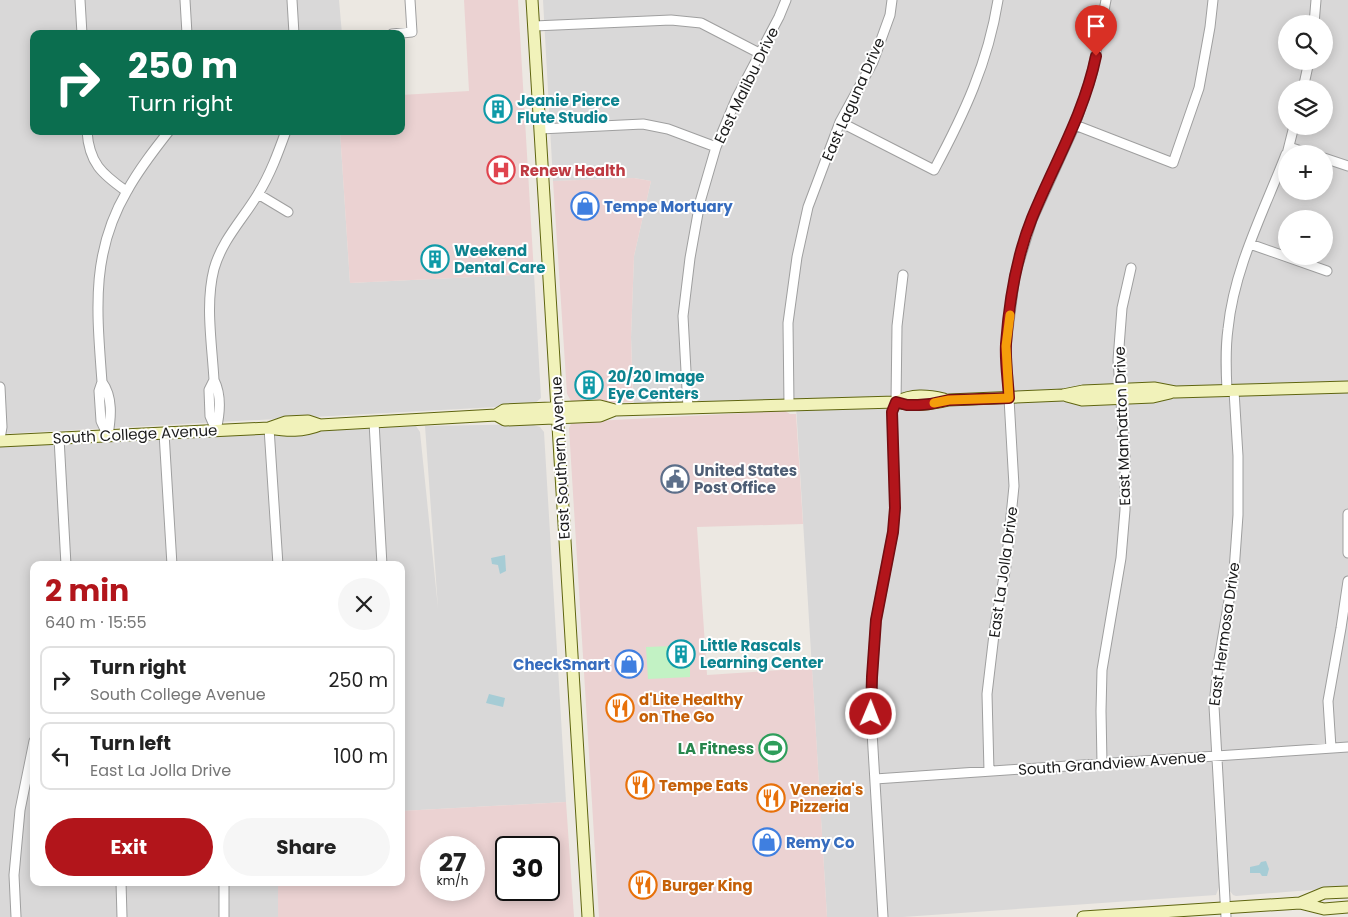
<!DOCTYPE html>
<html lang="en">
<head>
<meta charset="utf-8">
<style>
	:root { --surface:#fff; --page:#f6f6f6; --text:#222; --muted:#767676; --line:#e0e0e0; --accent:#b2151b }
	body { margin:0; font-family:Poppins,sans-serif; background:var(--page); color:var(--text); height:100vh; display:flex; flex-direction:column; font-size:19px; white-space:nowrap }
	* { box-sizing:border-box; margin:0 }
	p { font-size:16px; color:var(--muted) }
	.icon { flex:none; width:28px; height:28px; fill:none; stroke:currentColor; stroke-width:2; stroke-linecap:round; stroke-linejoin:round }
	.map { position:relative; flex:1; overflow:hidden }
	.sheet { position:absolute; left:30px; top:561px; width:375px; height:325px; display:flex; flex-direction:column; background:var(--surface); border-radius:10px; box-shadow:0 2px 12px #0003 }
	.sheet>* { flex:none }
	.top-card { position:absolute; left:30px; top:30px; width:375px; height:105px; border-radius:10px; box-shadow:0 2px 12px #0003; background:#0b6e4f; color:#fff; overflow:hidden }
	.controls { position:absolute; left:1278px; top:15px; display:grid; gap:10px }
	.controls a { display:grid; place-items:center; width:55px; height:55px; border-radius:50%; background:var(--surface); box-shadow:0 2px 12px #0003; font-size:25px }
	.speed { position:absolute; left:420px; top:836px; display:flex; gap:10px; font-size:25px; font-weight:700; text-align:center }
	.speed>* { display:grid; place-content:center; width:65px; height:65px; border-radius:50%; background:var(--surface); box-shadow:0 2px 12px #0003; line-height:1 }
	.speed small { font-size:12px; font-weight:400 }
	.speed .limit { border:2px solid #111; border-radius:8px; background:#fff; color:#111 }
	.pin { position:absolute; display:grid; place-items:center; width:42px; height:42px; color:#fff; margin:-51px -21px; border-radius:50% 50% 50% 0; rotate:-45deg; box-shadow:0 0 5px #0007 }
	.pin .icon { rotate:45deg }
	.me { position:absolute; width:55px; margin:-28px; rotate:1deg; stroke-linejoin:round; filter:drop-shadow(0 0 4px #0008) }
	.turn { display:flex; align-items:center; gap:18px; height:105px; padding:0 15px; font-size:22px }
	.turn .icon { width:65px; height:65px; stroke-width:2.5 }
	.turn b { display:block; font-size:35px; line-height:42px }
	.round { display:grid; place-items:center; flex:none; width:52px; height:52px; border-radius:26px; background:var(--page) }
	.headline { display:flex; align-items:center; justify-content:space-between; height:85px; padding:0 15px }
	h1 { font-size:30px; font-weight:700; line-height:38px; color:var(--accent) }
	.primary-button { display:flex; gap:10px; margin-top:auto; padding:10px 15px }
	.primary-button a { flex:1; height:58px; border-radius:30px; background:var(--accent); color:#fff; font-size:20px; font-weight:700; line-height:58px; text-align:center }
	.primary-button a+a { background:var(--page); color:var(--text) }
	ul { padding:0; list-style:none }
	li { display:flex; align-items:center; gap:15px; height:68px; margin:0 10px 8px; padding:0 5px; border:2px solid var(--line); border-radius:10px }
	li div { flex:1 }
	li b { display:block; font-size:19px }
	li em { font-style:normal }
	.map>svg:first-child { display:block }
</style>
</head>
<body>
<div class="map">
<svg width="1348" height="917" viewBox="0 0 1348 917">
	<rect width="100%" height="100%" fill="#ece8e2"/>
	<path fill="#d9d8d8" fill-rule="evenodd" d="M0,0H339L342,34H34V131H340L350,283L534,274L541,398L533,405L0,434Z
		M543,0H1348V887L1236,896L1233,895L1230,891L1229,884L1224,810H1214L1219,887L1216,895L903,917H827L796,405L634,410L631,337L634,256L651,181L634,178L553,181ZM1286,24H1324V61H1286ZM1286,89H1324V126H1286ZM1286,154H1324V191H1286ZM1286,219H1324V256H1286Z
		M530,424L540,427L544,432L566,802L401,811V565H34V882L278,883V917H0V447L416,426L420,432L438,608L425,426Z"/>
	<path fill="#ebd2d2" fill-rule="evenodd" d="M464,0H518L534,274L350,283L340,131H401V95L469,91Z
		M634,178L651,181L634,256L631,337L633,402L577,404L571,401L567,394L553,181Z
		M785,411L790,414H796L803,524L697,527L707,675L812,668L827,917H599L569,428L571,424L576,422Z
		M566,802L574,917H278V883L401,882V811ZM431,848H474V890H431ZM506,848H549V890H506Z"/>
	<path fill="#c2f2c4" d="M672,646L673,662H690V677L648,679L646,647Z"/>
	<path fill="#a6ccd5" d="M505,555L506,571L500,574L498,565L492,564L491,558Z
		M489,694L505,698L503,707L486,703Z
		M1266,861L1269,869L1267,876H1262L1260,873H1250V867L1259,865L1261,862Z"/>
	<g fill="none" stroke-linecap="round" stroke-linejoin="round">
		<g stroke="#9f9f9f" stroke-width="11">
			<path id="street" d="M80,0L82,34
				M185,0L187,34
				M292,0L294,34
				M1314,24L1316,0
				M534,26L671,20L701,23L759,53
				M392,34L412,32L410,0
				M1303,89L1309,61
				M840,122L934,170C964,114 988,63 998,0
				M1075,125L1173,163L1199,88L1210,27L1213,0
				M540,129L643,124L668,129L716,147
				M87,131C89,163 102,174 126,191
				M1289,147L1310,154
				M1287,154L1294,126
				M1324,158L1348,166
				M258,194L288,212
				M1250,244L1327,271
				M214,380L209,390L210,416L216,430
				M102,382C113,397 111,417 108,435
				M0,387L2,427L0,439
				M1227,391C1226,370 1225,350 1228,329C1234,268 1264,211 1286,154
				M789,405L788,323L797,257L808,207L840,122L873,62L890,15L892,0
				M688,408L683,316L690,258L700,202L716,147L737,97L779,17L786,0
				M374,422L382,565
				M269,428L278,565
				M216,430C220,414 222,396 214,380C212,344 205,304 214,269C222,240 243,219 258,194C270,175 278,153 286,131
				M164,433L172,565
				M108,436L101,421L99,391L102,382C97,313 90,254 127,191C139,169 154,150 169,131
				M59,438L66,565
				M1348,514V553
				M1331,748L1328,701L1341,628L1348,581
				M1102,763L1101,711L1102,670L1121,558L1125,510V457L1118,360L1122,308L1131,268
				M989,771L987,694L995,626L1006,566L1014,486L1006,346L1015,275L1032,220L1075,125L1092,74L1106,0
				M875,779L1348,747
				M121,882L122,917
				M224,882V917
				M16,917L14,875L20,810L34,741
				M883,917L871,715L872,677L876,620L893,532L895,508L892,412L896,402L897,326L903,275
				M1226,917L1214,706L1218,665L1234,571L1238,515V456L1234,391"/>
		</g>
		<g stroke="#5f6510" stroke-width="13">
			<path id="secondary" d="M532,0L588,917
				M1067,396L1082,400L1153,397L1170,393
				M896,402C912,394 927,395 944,399
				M496,415L505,420L600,416L615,410
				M269,428L286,422L308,421L320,425L496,415L504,410L600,406L615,410L896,402C914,407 931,404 949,400L1063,395L1083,391L1154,388L1175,392L1348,387
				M0,441L269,428C287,431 303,432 320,425
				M1300,903L1324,893L1348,892
				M1083,917L1300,903L1324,909L1348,907"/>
		</g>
		<use href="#street" stroke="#fff" stroke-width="9"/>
		<use href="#secondary" stroke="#f1f2ba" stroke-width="11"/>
	</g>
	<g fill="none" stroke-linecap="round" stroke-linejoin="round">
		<g stroke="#740e12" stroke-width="12">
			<path id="route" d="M871,714L872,677L876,620L893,532L895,508L892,412L896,402L907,405H918L930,404L949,400L1009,398C1008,380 1005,362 1006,344C1009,302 1016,258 1032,218C1054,164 1084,114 1096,56"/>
		</g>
		<use href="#route" stroke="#b2151b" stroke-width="9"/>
		<path stroke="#f59e0b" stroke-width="9" d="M934,403L949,400L1009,398L1006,346L1010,315"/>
	</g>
	<defs>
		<g id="building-ring" transform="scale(1.4375)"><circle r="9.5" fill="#fff" stroke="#0f9aa8" stroke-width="1.5"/><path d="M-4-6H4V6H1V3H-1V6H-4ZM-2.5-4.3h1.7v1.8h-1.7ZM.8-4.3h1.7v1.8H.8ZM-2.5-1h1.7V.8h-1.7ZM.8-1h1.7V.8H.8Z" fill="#0f9aa8"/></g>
		<g id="hospital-ring" transform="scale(1.4375)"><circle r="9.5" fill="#fff" stroke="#e0444e" stroke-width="1.5"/><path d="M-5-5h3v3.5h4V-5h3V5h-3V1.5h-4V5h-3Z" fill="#e0444e"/></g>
		<g id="shop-ring" transform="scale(1.4375)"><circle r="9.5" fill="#fff" stroke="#3f7fe0" stroke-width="1.5"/><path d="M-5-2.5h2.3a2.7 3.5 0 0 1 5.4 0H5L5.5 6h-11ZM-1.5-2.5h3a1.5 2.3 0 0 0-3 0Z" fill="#3f7fe0"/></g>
		<g id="civic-ring" transform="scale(1.4375)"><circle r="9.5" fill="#fff" stroke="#5c6f8a" stroke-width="1.5"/><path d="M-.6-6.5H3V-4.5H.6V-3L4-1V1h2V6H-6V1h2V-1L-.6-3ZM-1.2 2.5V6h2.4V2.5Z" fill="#5c6f8a"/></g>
		<g id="restaurant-ring" transform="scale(1.4375)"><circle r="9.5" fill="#fff" stroke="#e8710a" stroke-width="1.5"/><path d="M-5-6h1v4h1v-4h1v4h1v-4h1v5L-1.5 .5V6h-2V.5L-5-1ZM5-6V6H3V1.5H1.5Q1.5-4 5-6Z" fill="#e8710a"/></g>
		<g id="stadium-ring" transform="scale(1.4375)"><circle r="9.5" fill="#fff" stroke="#2e9e5b" stroke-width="1.5"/><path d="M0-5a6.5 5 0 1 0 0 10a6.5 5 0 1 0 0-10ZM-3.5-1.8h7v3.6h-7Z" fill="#2e9e5b"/></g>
	</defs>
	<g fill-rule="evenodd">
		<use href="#building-ring" x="498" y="109"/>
		<use href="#hospital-ring" x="501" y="170"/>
		<use href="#shop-ring" x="585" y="206"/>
		<use href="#building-ring" x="435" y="259"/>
		<use href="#building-ring" x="589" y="385"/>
		<use href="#civic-ring" x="675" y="479"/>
		<use href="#building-ring" x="681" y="654"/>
		<use href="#shop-ring" x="629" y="664"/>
		<use href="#restaurant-ring" x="620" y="708"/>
		<use href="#stadium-ring" x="773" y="748"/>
		<use href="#restaurant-ring" x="640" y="785"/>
		<use href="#restaurant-ring" x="771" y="798"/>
		<use href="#shop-ring" x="767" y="842"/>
		<use href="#restaurant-ring" x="643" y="885"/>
	</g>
	<g text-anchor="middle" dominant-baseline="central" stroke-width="4" stroke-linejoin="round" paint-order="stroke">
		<g font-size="15" fill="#1b1b1b" stroke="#fff">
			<text transform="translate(746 85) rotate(-64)">East Malibu Drive</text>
			<text transform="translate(853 99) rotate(-66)">East Laguna Drive</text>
			<text transform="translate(1122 426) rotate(-92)">East Manhatton Drive</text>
			<text transform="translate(135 434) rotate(-3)">South College Avenue</text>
			<text transform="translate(560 458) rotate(-93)">East Southern Avenue</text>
			<text transform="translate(1003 572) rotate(-82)">East La Jolla Drive</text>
			<text transform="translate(1224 634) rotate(-82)">East Hermosa Drive</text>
			<text transform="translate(1112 763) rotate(-4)">South Grandview Avenue</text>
		</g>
		<g font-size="15" font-weight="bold" fill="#0d838f" stroke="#fff" text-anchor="start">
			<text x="517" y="100">Jeanie Pierce<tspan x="517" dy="17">Flute Studio</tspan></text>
			<text x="454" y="250">Weekend<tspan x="454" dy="17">Dental Care</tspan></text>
			<text x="608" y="376">20/20 Image<tspan x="608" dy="17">Eye Centers</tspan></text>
			<text x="700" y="645">Little Rascals<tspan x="700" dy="17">Learning Center</tspan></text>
		</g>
		<g font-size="15" font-weight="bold" fill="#be3a42" stroke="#fff" text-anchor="start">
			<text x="520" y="170">Renew Health</text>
		</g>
		<g font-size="15" font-weight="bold" fill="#366cbe" stroke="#fff" text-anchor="start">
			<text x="604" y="206">Tempe Mortuary</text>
			<text x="610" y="664" text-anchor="end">CheckSmart</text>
			<text x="786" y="842">Remy Co</text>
		</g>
		<g font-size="15" font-weight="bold" fill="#4e5e75" stroke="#fff" text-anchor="start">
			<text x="694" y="470">United States<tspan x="694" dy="17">Post Office</tspan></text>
		</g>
		<g font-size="15" font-weight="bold" fill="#c56008" stroke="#fff" text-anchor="start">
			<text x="639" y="699">d'Lite Healthy<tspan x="639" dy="17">on The Go</tspan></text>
			<text x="659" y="785">Tempe Eats</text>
			<text x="790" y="789">Venezia's<tspan x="790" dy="17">Pizzeria</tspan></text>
			<text x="662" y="885">Burger King</text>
		</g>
		<g font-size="15" font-weight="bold" fill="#27864d" stroke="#fff" text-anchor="end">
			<text x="754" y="748">LA Fitness</text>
		</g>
	</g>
</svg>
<div class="controls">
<a><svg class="icon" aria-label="search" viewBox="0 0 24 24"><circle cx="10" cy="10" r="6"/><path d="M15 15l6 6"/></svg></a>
<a><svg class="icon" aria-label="layers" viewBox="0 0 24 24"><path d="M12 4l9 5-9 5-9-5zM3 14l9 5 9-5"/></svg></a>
<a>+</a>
<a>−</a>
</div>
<div class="speed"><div>27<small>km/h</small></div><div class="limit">30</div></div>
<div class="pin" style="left:1096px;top:56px;background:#d93025"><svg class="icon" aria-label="arrive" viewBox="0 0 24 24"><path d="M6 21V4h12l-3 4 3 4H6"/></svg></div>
<svg class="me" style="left:871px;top:714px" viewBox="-20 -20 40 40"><circle r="17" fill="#b2151b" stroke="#fff" stroke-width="3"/><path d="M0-11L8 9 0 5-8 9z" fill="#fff"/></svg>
<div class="top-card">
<div class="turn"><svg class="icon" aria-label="right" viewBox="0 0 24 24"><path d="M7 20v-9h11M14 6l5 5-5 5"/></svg><div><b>250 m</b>Turn right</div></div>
</div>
<section class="sheet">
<div class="headline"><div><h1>2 min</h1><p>640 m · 15:55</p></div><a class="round"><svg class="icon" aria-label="close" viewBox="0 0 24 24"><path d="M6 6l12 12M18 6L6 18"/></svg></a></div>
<ul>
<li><svg class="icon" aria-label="right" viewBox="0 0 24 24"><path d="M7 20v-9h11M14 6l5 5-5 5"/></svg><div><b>Turn right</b><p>South College Avenue</p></div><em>250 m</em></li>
<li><svg class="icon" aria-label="left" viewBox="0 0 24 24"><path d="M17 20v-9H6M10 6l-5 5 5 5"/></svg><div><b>Turn left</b><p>East La Jolla Drive</p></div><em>100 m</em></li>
</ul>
<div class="primary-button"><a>Exit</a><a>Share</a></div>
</section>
</div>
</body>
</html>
